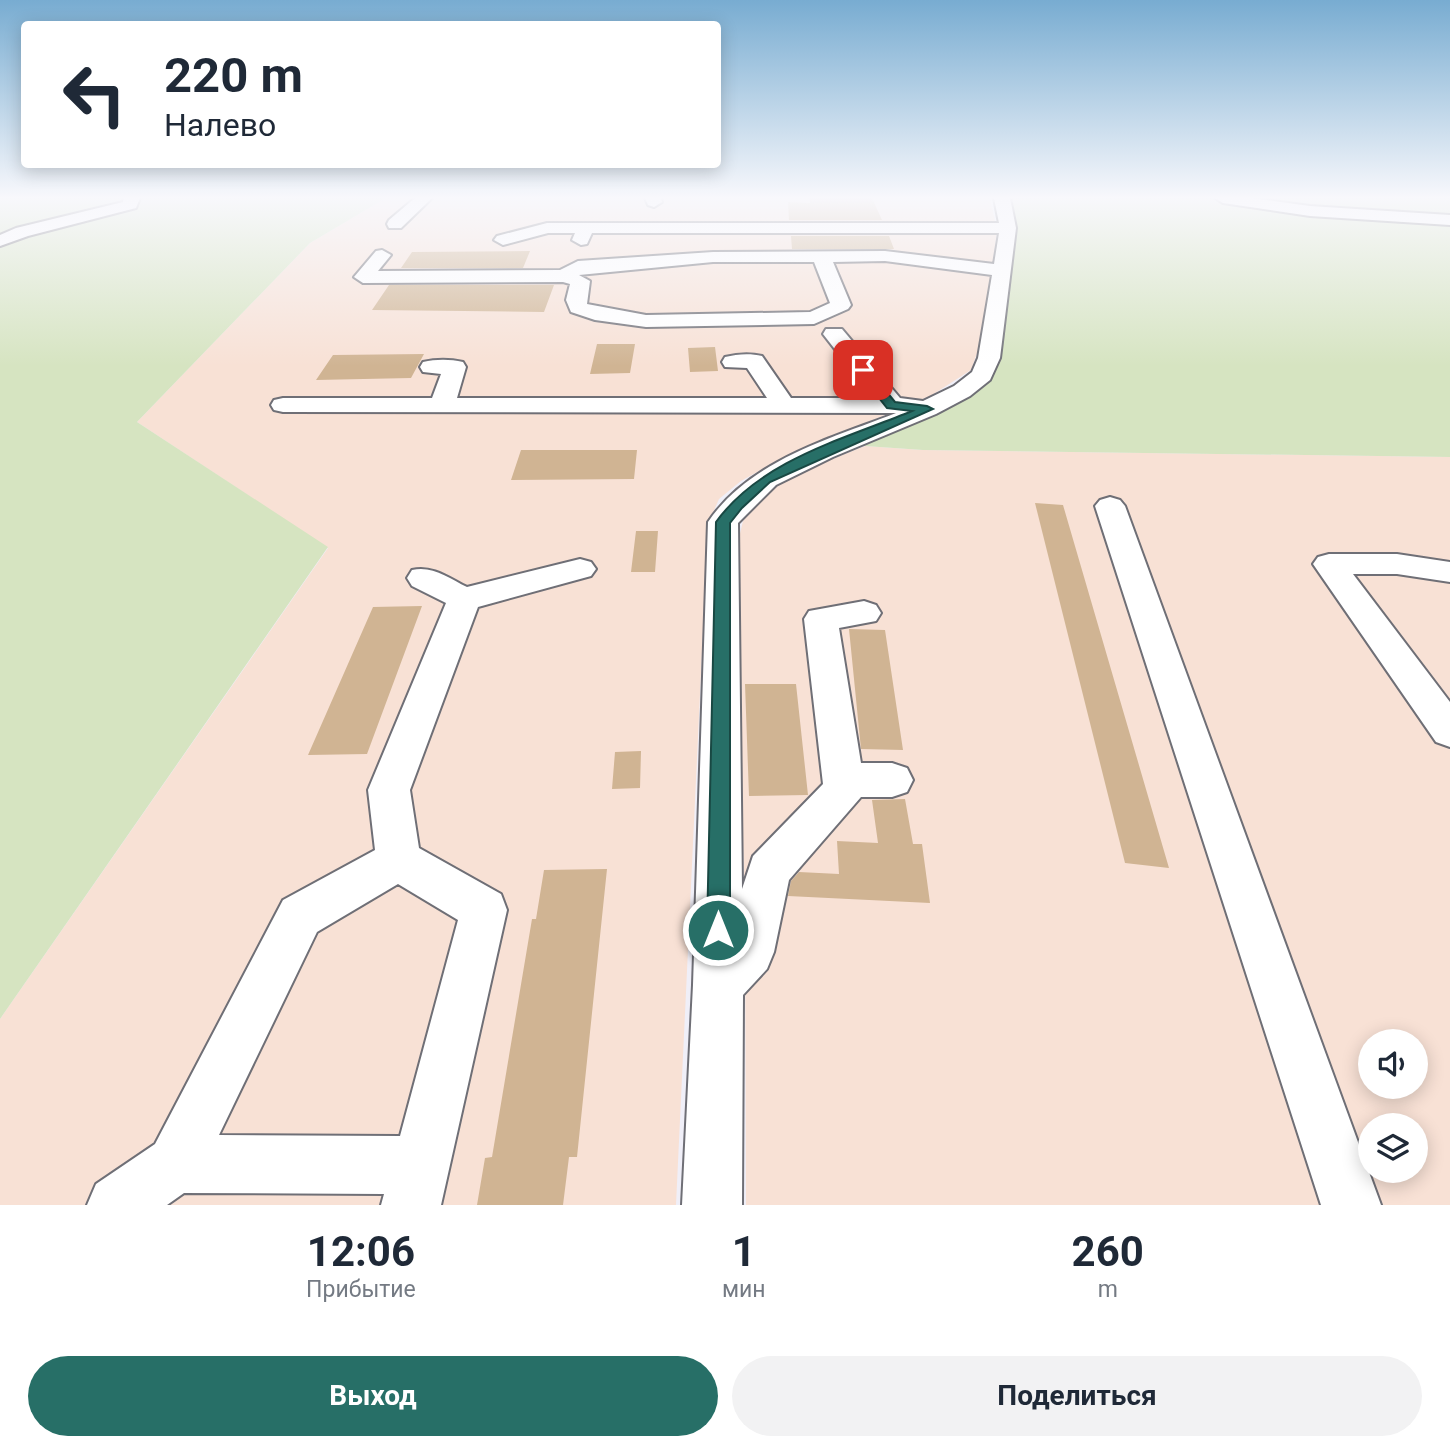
<!DOCTYPE html>
<html lang="ru">
<head>
<meta charset="utf-8">
<style>
	:root { --surface:#fff; --page:#f2f2f3; --text:#1f2937; --muted:#747a83; --accent:#276f67 }
	body { margin:0; font-family:Roboto,sans-serif; background:var(--page); color:var(--text); height:100vh; display:flex; flex-direction:column; font-size:26px; white-space:nowrap }
	* { box-sizing:border-box; margin:0 }
	p { font-size:23px; color:var(--muted) }
	.icon { flex:none; width:38px; height:38px; fill:none; stroke:currentColor; stroke-width:2; stroke-linecap:round; stroke-linejoin:round }
	.map { position:relative; height:1205px; overflow:hidden }
	.details { display:flex; flex-direction:column; background:var(--surface); flex:1 }
	.details>* { flex:none }
	.guide { position:absolute; left:21px; top:21px; width:700px; height:147px; border-radius:7px; box-shadow:0 4px 18px #0003; background:#fff; color:var(--text); overflow:hidden }
	.tools { position:absolute; left:1358px; top:1029px; display:grid; gap:14px }
	.tools a { display:grid; place-items:center; width:70px; height:70px; border-radius:50%; background:var(--surface); box-shadow:0 4px 18px #0003; font-size:35px }
	.pin { position:absolute; display:grid; place-items:center; width:60px; height:60px; color:#fff; margin:-30px; border-radius:14px; box-shadow:0 4px 10px #0006 }
	.me { position:absolute; width:77px; margin:-38px; rotate:0deg; stroke-linejoin:round; filter:drop-shadow(0 0 5px #0008) }
	.turn { display:flex; align-items:center; gap:24px; height:147px; padding:0 28px; font-size:32px }
	.turn .icon { width:91px; height:91px; stroke-width:2.5 }
	.turn b { display:block; font-size:49px; line-height:60px }
	.eta { display:flex; justify-content:space-evenly; align-items:center; height:119px; text-align:center }
	.eta b { font-size:42px; font-weight:700; line-height:49px }
	.action { display:flex; gap:14px; margin-top:auto; padding:14px 28px }
	.action a { flex:1; height:80px; border-radius:42px; background:var(--accent); color:#fff; font-size:28px; font-weight:700; line-height:80px; text-align:center }
	.action a+a { background:var(--page); color:var(--text) }
	.map>svg:first-child { display:block }
</style>
</head>
<body>
<div class="map">
<svg width="1450" height="1205" viewBox="0 0 1450 1205">
	<rect width="100%" height="100%" fill="#f0eff8"/>
	<path fill="#f8e1d5" fill-rule="evenodd" d="M386,198H990L997,230L983,337L971,370L932,395L775,462L741,481L719,499L708,524L676,1205H0V1019L328,548L137,422L310,243Z
		M865,446L923,450L1450,457V1205H746L745,900L733,582L736,550L743,521L760,497L800,472ZM1370,1041H1416V1087H1370ZM1370,1125H1416V1171H1370Z"/>
	<path fill="#d6e4c1" d="M0,198H386L310,243L137,422L328,547L0,1019Z
		M1002,198H1450V457L923,450L865,446L853,440L982,375L1008,228Z"/>
	<path fill="#d0b493" d="M809,198H872L882,220H789L788,202L810,203Z
		M791,236H889L894,249H792Z
		M530,251L523,268H401L412,252Z
		M389,285H554L544,312L372,310Z
		M597,344H635L630,373L590,374Z
		M715,347L718,371L690,372L688,348Z
		M424,354L411,378L316,380L333,355Z
		M521,450H637L634,479L511,480Z
		M1035,503L1063,505L1169,868L1125,863Z
		M636,531H658L655,572H631Z
		M422,606L367,754L308,755L373,607Z
		M849,629L885,630L903,750L861,749Z
		M745,684H796L808,795L749,796Z
		M641,751L640,788L612,789L615,752Z
		M905,799L913,844H922L930,903L788,896L791,881L799,872L839,874L837,841L878,843L872,800Z
		M607,869L577,1157H569L563,1205H477L485,1158L492,1157L532,919H536L544,870Z"/>
	<g fill="none" stroke-linecap="round" stroke-linejoin="round">
		<g stroke="#6f6f76" stroke-width="4">
			<path id="minor" d="M124,198H140L136,208L28,236L0,246V235L16,228L123,202Z
				M415,198H432L401,228H389L387,224L389,220Z
				M645,198H661L662,202L654,207L648,205Z
				M994,198H1010L1016,228L1000,358L990,380L970,396L936,414L833,457L776,485L738,523L742,889L753,856L823,784L804,619L809,611L864,601L876,605L881,613L876,621L839,628L861,763H892L907,768L913,780L907,792L892,797H861L789,880L774,952L767,969L743,995L742,1205H682L693,985L708,522C750,460 830,439 896,413L283,412L274,410L271,405L274,400L283,398H432L441,374L423,372L420,367L423,362C436,359 450,359 463,362L466,367L457,398H767L747,368L725,367L722,362L725,357C737,354 750,353 762,356L791,398H873L823,334L826,329H842L900,398L923,401L954,386L972,372L978,358L992,275L885,261L833,262L851,305L848,309L814,324L646,327L595,320L571,312L566,300L570,284L563,282L363,283L354,277L376,251L382,250L391,255L378,271L560,270L578,261L713,252L885,251L994,264L999,233H592L587,244L581,245L572,240L575,233H548L503,245L494,240L497,236L547,223H999ZM713,262H814L830,303L810,312L646,315L587,304L590,281L579,275Z
				M1215,198H1252L1310,206L1450,215V225L1310,216L1223,203Z
				M1110,497L1120,500L1125,506L1381,1205H1321L1095,506L1100,500Z
				M1329,554H1397L1450,562V582L1397,574H1353L1450,702V747L1436,742L1313,564L1318,557Z
				M580,559L591,562L596,569L591,576L478,607L410,790L419,848L501,894L507,910L441,1205H381L384,1194L184,1193L167,1205H87L96,1184L155,1144L283,900L375,850L368,790L446,603L412,586L407,578L412,570C432,565 449,578 467,587ZM398,884L458,920L400,1136L219,1135L317,932Z"/>
		</g>
		<use href="#minor" fill="#fff" fill-rule="evenodd"/>
	</g>
	<linearGradient id="sky" x2="0" y2="1"><stop stop-color="#78acd1"/><stop offset="0.54" stop-color="#f8f8fc"/><stop offset="1" stop-color="#f8f8fc" stop-opacity="0"/></linearGradient>
	<rect width="1450" height="366" fill="url(#sky)"/>
	<path fill="#276f67" stroke="#194843" stroke-width="2" d="M863,367L867,368L895,402L927,406L933,409L770,482L742,508L730,523V930L726,938L718,941L710,938L707,930L716,522C761,460 844,439 912,411L887,408L857,370Z"/>
</svg>
<div class="tools">
<a><svg class="icon" aria-label="sound" viewBox="0 0 24 24"><path d="M4 9h4l5-4v14l-5-4H4zM17 9q2 3 0 6"/></svg></a>
<a><svg class="icon" aria-label="layers" viewBox="0 0 24 24"><path d="M12 4l9 5-9 5-9-5zM3 14l9 5 9-5"/></svg></a>
</div>
<div class="pin" style="left:863px;top:370px;background:#d93025"><svg class="icon" aria-label="arrive" viewBox="0 0 24 24"><path d="M6 21V4h12l-3 4 3 4H6"/></svg></div>
<svg class="me" style="left:718px;top:930px" viewBox="-20 -20 40 40"><circle r="17" fill="#276f67" stroke="#fff" stroke-width="3"/><path d="M0-11L8 9 0 5-8 9z" fill="#fff"/></svg>
<div class="guide">
<div class="turn"><svg class="icon" aria-label="left" viewBox="0 0 24 24"><path d="M17 20v-9H6M10 6l-5 5 5 5"/></svg><div><b>220 m</b>Налево</div></div>
</div>
</div>
<section class="details">
<div class="eta">
<div><b>12:06</b><p>Прибытие</p></div>
<div><b>1</b><p>мин</p></div>
<div><b>260</b><p>m</p></div>
</div>
<div class="action"><a>Выход</a><a>Поделиться</a></div>
</section>
</body>
</html>
